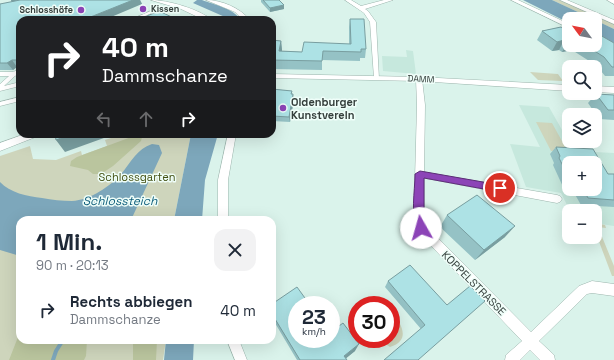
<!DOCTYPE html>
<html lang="de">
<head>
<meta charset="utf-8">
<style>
	:root { --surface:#fff; --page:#f2f2f3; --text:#1f2937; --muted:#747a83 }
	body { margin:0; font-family:"Space Grotesk",sans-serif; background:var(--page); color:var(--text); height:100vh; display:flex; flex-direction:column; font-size:15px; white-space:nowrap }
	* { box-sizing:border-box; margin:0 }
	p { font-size:13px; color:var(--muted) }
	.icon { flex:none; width:22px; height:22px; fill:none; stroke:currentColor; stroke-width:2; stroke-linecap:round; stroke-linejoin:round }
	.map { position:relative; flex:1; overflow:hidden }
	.sheet { position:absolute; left:16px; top:216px; width:260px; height:128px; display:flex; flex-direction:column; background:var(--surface); border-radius:12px; box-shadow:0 4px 16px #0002 }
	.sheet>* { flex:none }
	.banner { position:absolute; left:16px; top:16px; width:260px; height:122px; border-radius:12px; box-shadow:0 4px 16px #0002; background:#202124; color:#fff; overflow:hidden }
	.needle { width:26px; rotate:302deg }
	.buttons { position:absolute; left:562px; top:12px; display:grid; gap:8px }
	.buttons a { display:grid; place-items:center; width:40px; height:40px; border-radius:8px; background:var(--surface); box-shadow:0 4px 16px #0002; font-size:20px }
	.speed { position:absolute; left:288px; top:296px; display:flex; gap:8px; font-size:20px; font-weight:700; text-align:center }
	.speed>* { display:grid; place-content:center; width:52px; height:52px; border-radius:50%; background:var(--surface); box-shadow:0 4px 16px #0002; line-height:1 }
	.speed small { font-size:10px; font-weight:400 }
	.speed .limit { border:6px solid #d22; background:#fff; color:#111 }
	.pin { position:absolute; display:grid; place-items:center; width:34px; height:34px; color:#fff; margin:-17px; border:2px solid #fff; border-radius:50%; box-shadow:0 1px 4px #0007 }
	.me { position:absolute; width:44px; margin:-22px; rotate:353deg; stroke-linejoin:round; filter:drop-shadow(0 0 3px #0008) }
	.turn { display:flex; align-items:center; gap:14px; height:84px; padding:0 20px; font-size:18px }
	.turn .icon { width:52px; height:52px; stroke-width:2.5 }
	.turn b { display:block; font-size:28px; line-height:34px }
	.lanes { display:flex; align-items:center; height:38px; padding:0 20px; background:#0003; justify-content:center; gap:20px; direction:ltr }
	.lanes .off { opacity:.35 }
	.round { display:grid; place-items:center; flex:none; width:42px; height:42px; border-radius:12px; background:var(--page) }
	.headline { display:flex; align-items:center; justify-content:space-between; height:68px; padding:0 20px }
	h1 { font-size:24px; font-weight:800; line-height:30px }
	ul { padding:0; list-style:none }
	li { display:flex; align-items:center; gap:12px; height:52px; padding:0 20px }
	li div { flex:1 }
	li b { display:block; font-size:15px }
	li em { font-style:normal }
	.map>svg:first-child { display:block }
</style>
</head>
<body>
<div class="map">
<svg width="614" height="360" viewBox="0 0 614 360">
	<rect width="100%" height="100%" fill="#daf3eb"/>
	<path fill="#c6e8dd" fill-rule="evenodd" d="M406,50L413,51L416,74L383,71L382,56L407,57Z
		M519,105L549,107L574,151L614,153V226L595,223V211H570L561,193L526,187L510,144L540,147ZM569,163H595V189H569Z"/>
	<path fill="#ced5bc" d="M552,0H560L614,23V29Z
		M530,72L558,74L563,81L538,80Z
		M536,122L552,123L568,152L551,151Z
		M123,134H191L174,220H20V340H166L163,360H0V156L30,146L33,159L56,160L81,151L82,155L107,146L105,140Z
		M595,223L605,225L606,228L598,227L614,266V276H612L595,231Z
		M391,311C401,323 412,340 390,347L378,339H391Z"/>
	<path fill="#bac59e" d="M134,136L142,137L141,141L113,166L101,174H93L88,170L70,166L71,161L77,157Z
		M20,332V340H87L86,356L84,360H9Z
		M133,340H157L156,360H133Z"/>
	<path fill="#7da7bb" d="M197,0H202C215,5 233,8 241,20H228L225,17L193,3Z
		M523,0H552L593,19H569V23Z
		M595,20L614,29V46L595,36Z
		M191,134H218L205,180L202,220H174Z
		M152,144L159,145L162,153L131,220H20V256L0,250V182C10,193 27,196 42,198C52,200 62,201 72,201C90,200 111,186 122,173C131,162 137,149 152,144Z
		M166,340H194L193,360H164Z"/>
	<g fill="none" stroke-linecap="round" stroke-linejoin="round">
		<path stroke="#7da7bb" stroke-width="4" d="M53,360L56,351L63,340"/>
		<g stroke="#9cb5ad" stroke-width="1">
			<path id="pedestrian" d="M160,7L163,8L136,20H130Z
				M20,69V73L15,76L4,86L20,82V86L0,91V84L9,76H0V72H13Z"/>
		</g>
		<g stroke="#9cb5ad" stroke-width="1">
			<path id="minor" d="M345,0H351L361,6L384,0H393L365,9L368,11L376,22L379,79H375L374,78L370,22L364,13Z
				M511,0H518L569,24V28Z
				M560,0H567L614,20V24Z
				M607,0H614V4Z
				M419,77L422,79L425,105L424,172L557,195L560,196L562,199L560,202L557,203L424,178V217L426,226L531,332L579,286L592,281L614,284V296L592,293L587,294L539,341L554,355L555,360H540L530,350L520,360H505L506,355L522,341L417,231L414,217L417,105L416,79Z
				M20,97V101L0,106V102Z
				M228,134H236L228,180V220H218V180Z
				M227,340H239L247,360H235Z"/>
		</g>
		<g stroke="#9cb5ad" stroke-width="1">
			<path id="tertiary" d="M151,0C168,0 199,9 212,20H204L181,9Z
				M206,0C222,0 240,8 250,20H243L235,12Z
				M272,74L419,77L569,85V91L419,81L272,78Z
				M595,86L614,87V93L595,92Z
				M25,134H40L38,136L0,151V143Z"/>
		</g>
		<use href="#pedestrian" fill="#fff" fill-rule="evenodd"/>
		<use href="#minor" fill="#fff" fill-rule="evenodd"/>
		<use href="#tertiary" fill="#fff" fill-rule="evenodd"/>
	</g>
	<path fill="#95c2c5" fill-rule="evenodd" d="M11,0H140L142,4L20,20V68L17,67L13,70H0V4L12,2Z
		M261,0H279L284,5V9L270,12L261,2Z
		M147,16L178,20H149Z
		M350,19L366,49L365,58H360V61L322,60V70L272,69V40L281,41L282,51L302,52L349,44V27Z
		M561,27L569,45H595L614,43V76H605L597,66L572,50L562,52L559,50L552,51L537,40L542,31Z
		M272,89L292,91V94L294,99L290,122L272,121Z
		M596,94L614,95V120L599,119L588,103Z
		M556,147L608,174H614V207L581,205L573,191L564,189L553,165L554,163L550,154ZM569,163L595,189H569Z
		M447,215L505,237L475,260L440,227Z
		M388,281L447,305L421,329L385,287Z
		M272,304L297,339L355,351L346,358L347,360H297L272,318Z"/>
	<path fill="#799ea0" d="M11,0H31L12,3Z
		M133,0H140L142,4L104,20H83Z
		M284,5V9L270,12V8Z
		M564,40L559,50L552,51L557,42Z
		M281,41L282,50L280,60L279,51Z
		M568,43H569V45H576L572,50L562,52Z
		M20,56V66L16,60Z
		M12,60L17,67L13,70L7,63Z
		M293,94L294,99L290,122L289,117Z
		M72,134H115L65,152L56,140Z
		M515,226L505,237L475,260L484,250Z
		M359,344L355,351L344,360V356Z"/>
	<path fill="#ade2e5" stroke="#799ea0" d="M20,0H133L83,20H20V56L16,60H12L7,63H0V4Z
		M263,0H279L284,5L270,8Z
		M159,11L178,20H155L147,16Z
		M134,17L140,20H126L131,18Z
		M350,19H364L366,49H361V52L323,51L322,61L272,60V40L281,41L279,51L302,52L304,42L351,44Z
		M561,27L569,32V43H568L564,40L557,42L542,31Z
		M600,35L614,43V67H612L604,57L585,45H595V36Z
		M272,89L292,91L291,94H293L289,117L272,116Z
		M596,94L614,95V110H608Z
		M55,134H72L56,140Z
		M556,147L593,149L608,174H614V200L588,198L583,189H595V163H569V178L559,158L560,156Z
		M477,195L515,226L484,250L447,215Z
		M410,265L447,305L470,286L485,301L418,360H384L425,325L388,281Z
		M297,287L310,305H297V339H331V332L343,323L359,344L344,356L347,360H300L272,314V304Z"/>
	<path fill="#8c44b7" stroke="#5b2c77" d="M420,171L500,185L505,188L500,192L424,178V217L426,228L425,231L421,232L418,231C410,215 415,192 415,174Z"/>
	<g fill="#8c44b7" stroke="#effef9" stroke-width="1.5">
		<circle cx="143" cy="9" r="4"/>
		<circle cx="81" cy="10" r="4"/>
		<circle cx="283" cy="108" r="4"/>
	</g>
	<g text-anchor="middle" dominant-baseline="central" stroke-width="3" stroke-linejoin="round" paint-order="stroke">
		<g font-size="9" font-weight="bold" fill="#353f3c" stroke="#effef9" text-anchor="start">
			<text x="151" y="9">Kissen</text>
			<text x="73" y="10" text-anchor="end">Schlosshöfe</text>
		</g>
		<g font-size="9" fill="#353f3c" stroke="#effef9">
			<text transform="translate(421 79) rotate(3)">DAMM</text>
		</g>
		<g font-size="11" font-weight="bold" fill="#353f3c" stroke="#effef9" text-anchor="start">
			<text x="291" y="102">Oldenburger<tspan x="291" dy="13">Kunstverein</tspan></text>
		</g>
		<g font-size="11" fill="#435013" stroke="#effef9">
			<text x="137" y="177">Schlossgarten</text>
		</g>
		<g font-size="11" fill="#353f3c" stroke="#effef9">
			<text transform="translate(474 283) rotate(45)">KOPPELSTRASSE</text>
		</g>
		<g font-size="12" font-style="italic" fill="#105f7c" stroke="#effef9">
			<text x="120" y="201">Schlossteich</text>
		</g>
	</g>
</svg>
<div class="buttons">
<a><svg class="needle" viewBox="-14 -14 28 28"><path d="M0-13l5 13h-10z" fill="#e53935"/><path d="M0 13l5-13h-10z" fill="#747a83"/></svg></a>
<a><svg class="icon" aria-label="search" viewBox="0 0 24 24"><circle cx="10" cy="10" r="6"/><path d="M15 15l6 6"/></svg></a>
<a><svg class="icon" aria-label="layers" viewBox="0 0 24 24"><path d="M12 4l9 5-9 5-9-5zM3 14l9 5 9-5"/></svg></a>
<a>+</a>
<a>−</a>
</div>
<div class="speed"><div>23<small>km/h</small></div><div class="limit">30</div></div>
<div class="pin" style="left:500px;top:188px;background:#d93025"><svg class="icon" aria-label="arrive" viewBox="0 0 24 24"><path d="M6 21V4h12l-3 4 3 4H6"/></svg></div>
<svg class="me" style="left:421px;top:228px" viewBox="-20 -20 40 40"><circle r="19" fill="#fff"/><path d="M0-13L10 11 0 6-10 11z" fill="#8c44b7"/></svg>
<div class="banner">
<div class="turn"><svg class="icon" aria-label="right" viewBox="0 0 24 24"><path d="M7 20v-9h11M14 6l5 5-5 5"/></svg><div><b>40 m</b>Dammschanze</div></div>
<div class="lanes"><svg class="icon off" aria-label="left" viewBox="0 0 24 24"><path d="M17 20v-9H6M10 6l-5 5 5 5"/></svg><svg class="icon off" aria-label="ahead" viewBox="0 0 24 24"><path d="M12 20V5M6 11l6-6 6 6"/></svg><svg class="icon" aria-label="right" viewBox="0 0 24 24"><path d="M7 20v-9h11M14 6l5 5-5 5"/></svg></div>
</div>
<section class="sheet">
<div class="headline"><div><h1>1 Min.</h1><p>90 m · 20:13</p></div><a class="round"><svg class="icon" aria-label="close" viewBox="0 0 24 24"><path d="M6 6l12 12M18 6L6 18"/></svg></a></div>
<ul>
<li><svg class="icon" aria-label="right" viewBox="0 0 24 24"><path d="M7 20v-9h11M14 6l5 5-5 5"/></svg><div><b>Rechts abbiegen</b><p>Dammschanze</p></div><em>40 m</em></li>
</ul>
</section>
</div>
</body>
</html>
